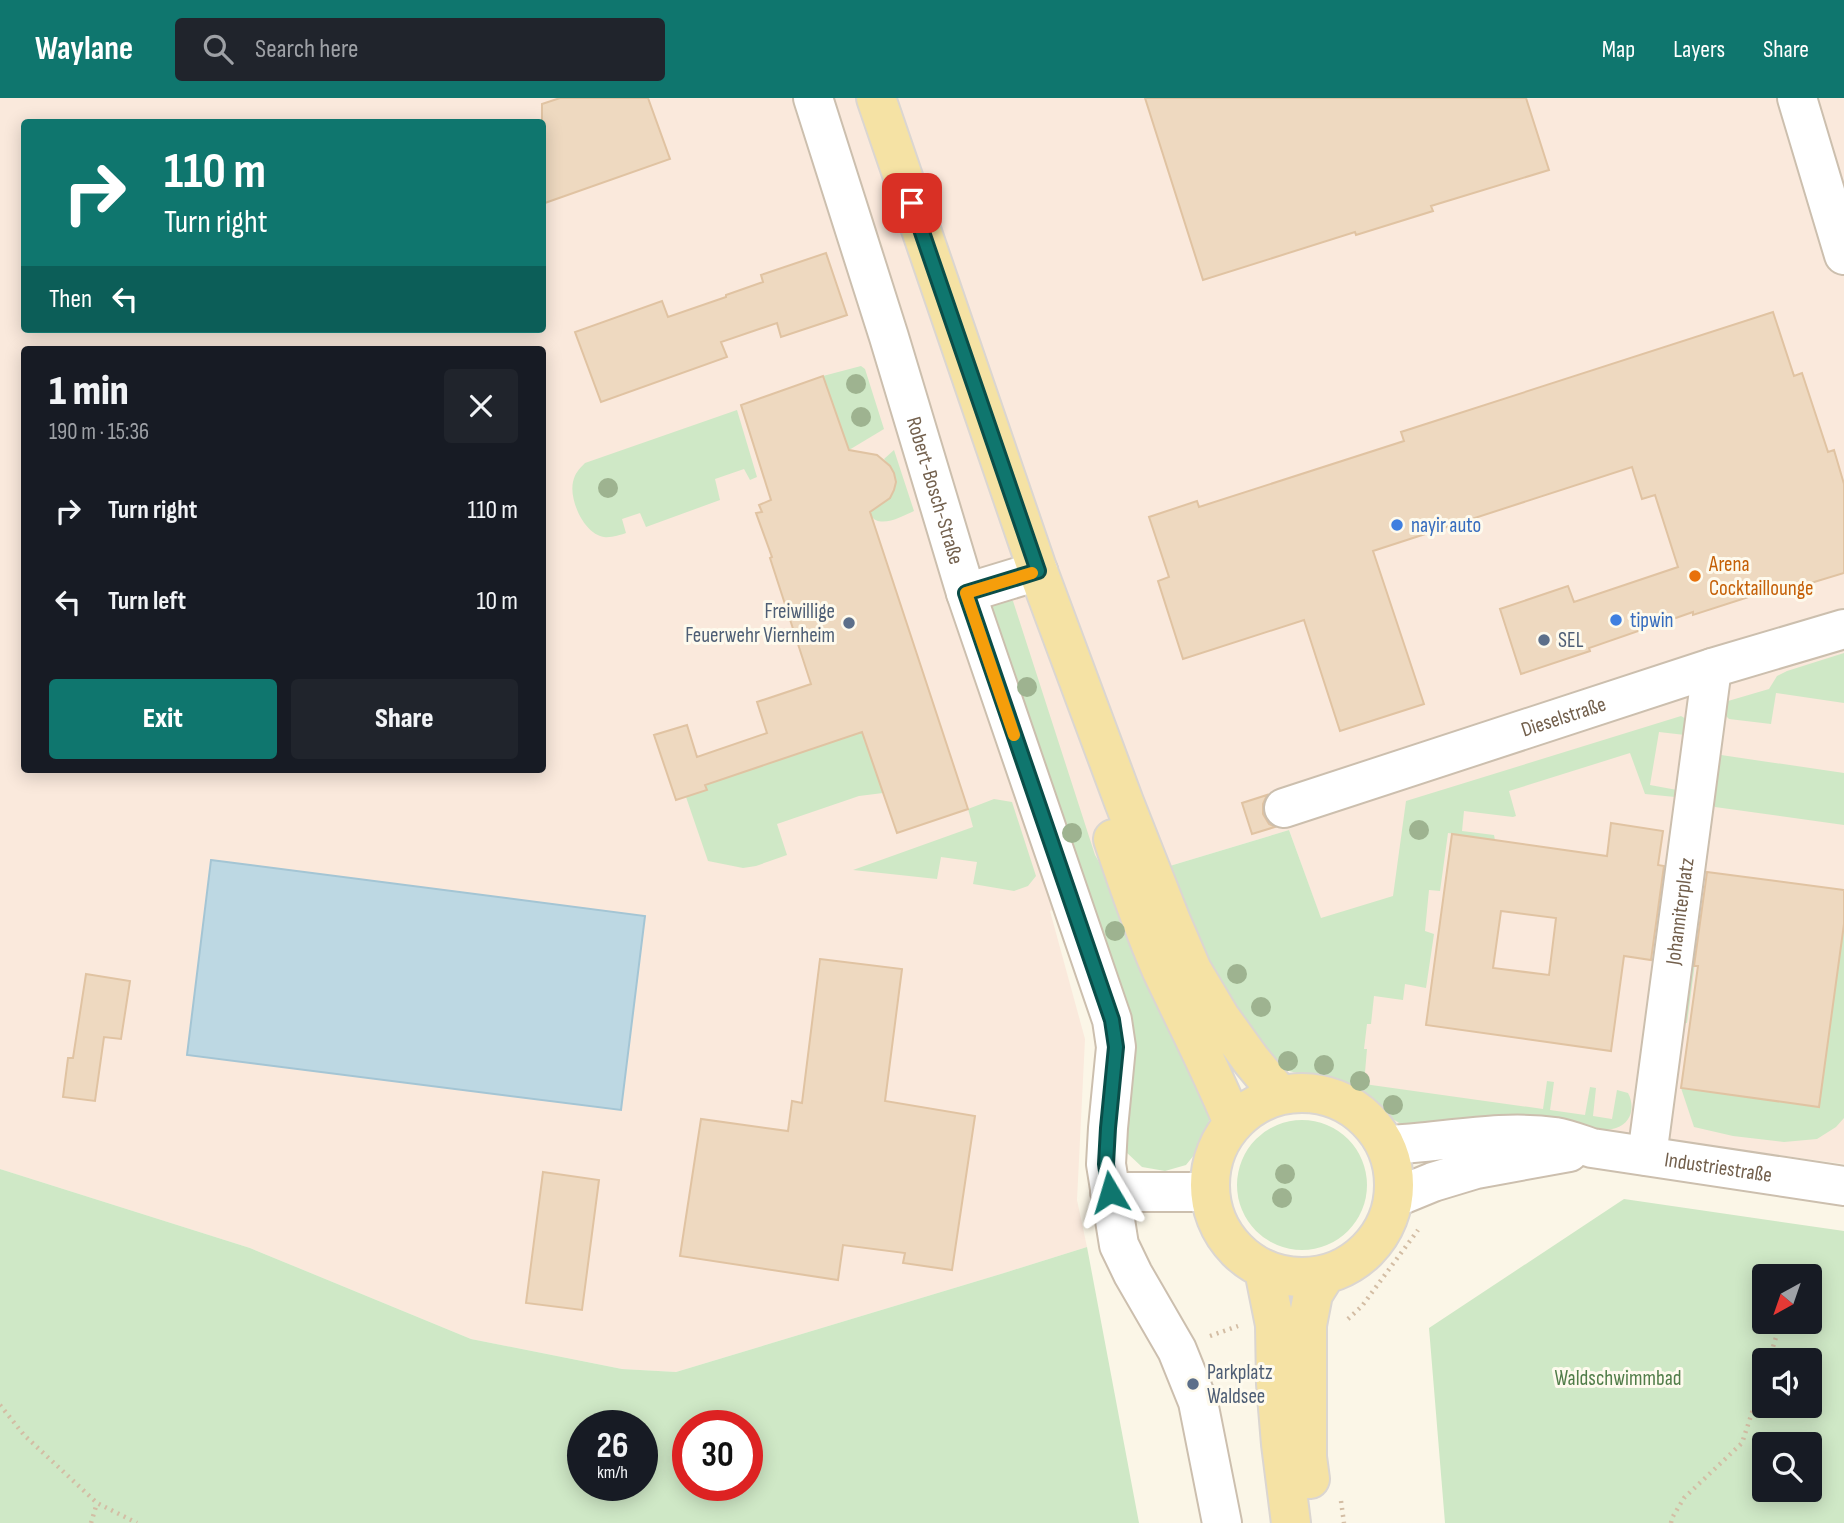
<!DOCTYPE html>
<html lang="en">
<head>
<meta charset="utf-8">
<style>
	:root { --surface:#171b24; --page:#20242c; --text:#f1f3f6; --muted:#9ea1a6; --accent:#0f766e }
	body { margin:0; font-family:"Sofia Sans Condensed",sans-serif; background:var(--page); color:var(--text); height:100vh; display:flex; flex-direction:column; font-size:26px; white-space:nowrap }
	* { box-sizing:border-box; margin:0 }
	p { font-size:23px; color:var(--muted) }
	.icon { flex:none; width:38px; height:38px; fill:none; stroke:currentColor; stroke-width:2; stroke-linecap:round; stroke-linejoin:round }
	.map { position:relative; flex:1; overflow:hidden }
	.drawer { position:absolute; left:21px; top:248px; width:525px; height:427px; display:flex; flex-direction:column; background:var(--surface); border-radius:7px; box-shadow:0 4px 18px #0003 }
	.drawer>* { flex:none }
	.banner { position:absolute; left:21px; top:21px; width:525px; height:214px; border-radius:7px; box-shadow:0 4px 18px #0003; background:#0f766e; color:#fff; overflow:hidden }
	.needle { width:46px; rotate:220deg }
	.tools { position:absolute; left:1752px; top:1166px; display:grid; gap:14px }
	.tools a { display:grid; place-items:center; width:70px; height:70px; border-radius:7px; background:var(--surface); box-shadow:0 4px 18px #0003; font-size:35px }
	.speed { position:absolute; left:567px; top:1312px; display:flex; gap:14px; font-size:35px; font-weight:700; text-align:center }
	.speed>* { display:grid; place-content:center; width:91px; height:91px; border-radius:50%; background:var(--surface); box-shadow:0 4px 18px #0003; line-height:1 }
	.speed small { font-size:18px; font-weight:400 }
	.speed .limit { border:10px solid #d22; background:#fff; color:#111 }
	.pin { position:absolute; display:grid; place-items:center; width:60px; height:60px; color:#fff; margin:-30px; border-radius:14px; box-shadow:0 4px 10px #0006 }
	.me { position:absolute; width:77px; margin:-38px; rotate:353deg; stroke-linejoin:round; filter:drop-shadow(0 0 5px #0008) }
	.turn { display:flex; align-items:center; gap:24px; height:147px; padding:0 28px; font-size:32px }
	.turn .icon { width:91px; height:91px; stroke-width:2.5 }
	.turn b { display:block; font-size:49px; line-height:60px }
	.then { display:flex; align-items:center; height:66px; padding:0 28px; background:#0003; gap:14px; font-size:26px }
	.round { display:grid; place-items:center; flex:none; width:74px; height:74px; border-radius:7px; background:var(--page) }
	.overview { display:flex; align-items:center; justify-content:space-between; height:119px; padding:0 28px }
	h1 { font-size:42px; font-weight:800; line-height:52px }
	.button { display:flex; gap:14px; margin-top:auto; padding:14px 28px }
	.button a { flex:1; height:80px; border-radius:7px; background:var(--accent); color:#fff; font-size:28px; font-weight:800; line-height:80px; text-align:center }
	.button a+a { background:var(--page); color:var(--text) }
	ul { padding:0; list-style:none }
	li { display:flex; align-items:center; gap:21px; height:91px; padding:0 28px }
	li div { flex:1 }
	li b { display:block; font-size:26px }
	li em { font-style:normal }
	header { display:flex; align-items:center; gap:42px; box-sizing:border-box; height:98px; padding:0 35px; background:var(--accent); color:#fff }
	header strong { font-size:33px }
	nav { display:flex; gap:38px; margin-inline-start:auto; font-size:24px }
	.search { width:490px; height:63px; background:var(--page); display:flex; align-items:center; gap:18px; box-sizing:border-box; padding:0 24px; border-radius:7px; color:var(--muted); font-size:26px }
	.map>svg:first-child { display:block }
</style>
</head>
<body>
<header>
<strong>Waylane</strong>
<div class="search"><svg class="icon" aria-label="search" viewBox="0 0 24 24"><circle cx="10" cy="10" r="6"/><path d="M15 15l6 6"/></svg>Search here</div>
<nav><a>Map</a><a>Layers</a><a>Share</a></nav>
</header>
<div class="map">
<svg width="1844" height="1425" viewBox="0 0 1844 1425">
	<rect width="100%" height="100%" fill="#fbf6e7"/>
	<path fill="#fae9dc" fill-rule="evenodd" d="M0,0H1844V1066L1539,1024L1406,1032L1306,948L1321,821L1289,732L1163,770L1050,813L1085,941L1077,1102L1087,1149L1004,1175L676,1274L622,1271L471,1241L250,1150L0,1071ZM24,24H542V231H24ZM24,252H542V672H24Z"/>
	<path fill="#cfe8c6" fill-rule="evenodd" d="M861,268L865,271L884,331L849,352L823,278Z
		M737,312L757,379L750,382L744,371L715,381L720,402L646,429L640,415L622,421L626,435C620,437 611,440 604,439C584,436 569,402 573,384C575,375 579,371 585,365Z
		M894,352L914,413C903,418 880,431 871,418C869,414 867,406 866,402L884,404C900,392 896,375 884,361Z
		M1004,498L1013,503L1095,757L1116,794L1210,1019L1203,1046L1186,1067L1165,1073L1142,1069L1125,1053L1124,987L987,505Z
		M1844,555V605L1776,595L1771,626L1729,621L1725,617V607L1728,603L1769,591L1777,578L1787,573Z
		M1681,618L1686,621L1685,637L1659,634L1650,687L1677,692L1675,699L1645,696L1630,655L1509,693L1516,718L1513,719L1464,713L1462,733L1494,737L1495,742L1448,735L1440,793L1429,792L1425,833L1434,836L1426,890L1405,886L1403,902L1374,898L1371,926H1367L1364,951H1367L1364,986L1543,1011L1547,983L1554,984L1550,1012L1585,1017L1590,989L1596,990L1593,1018L1612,1021L1617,992L1628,995C1635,1008 1632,1025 1616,1030C1603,1035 1577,1028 1563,1026C1512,1019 1458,1026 1406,1029L1391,1020L1353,989L1281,971L1235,925L1163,770L1289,732L1321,820L1393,798L1406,703Z
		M862,633L883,695L859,698L777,726L787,757L756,768L743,770L708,763L686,699L706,692L705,687Z
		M1721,657L1844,675V727L1715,709L1711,705L1717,663Z
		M994,701L1012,704L1036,778L1028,788L1014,793L973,786L977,764L941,759L937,781L853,772L973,729L968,711Z
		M1844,826V1020L1836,1029L1817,1041L1784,1044L1733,1038L1694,1029L1681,990L1819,1009Z
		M1692,856L1696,857L1687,925H1683Z
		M1237 1087a65 65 0 1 1 130 0a65 65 0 1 1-130 0Z
		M0,1071L250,1150L471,1241L622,1271L676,1274L1004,1175L1087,1149L1139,1425H0ZM583,1328H642V1388H583ZM688,1328H747V1388H688Z
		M1624,1101L1844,1133V1425H1445L1429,1230ZM1764,1178H1810V1223H1764ZM1764,1262H1810V1307H1764ZM1764,1346H1810V1391H1764Z"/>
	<path fill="#bdd8e3" stroke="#a4c5d4" stroke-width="2" d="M211,762L645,818L621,1012L187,957Z"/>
	<path fill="#eed9c0" stroke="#e0c3a2" stroke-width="2" fill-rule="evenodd" d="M560,0H648L670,61L542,106V6Z
		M1145,0H1526L1549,72L1431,108L1433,113L1356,137L1355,134L1203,182Z
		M826,155L847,217L781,239L777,225L721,244L727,259L601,304L575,234L662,203L668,219L726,199V197L763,184L761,177Z
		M1773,214L1794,278L1802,275L1828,354L1834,352L1844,386V475L1791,491L1789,486L1693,517V514L1589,550L1590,553L1521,576L1500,511L1568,488L1574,504L1678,469L1655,397L1642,401L1632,369L1373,453L1424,606L1340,633L1304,522L1183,561L1158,483L1169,479L1149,419L1197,403L1199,409L1404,343L1401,334Z
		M823,278L849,352L877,357L890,368L894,375L896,384L894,392L890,400L870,414L968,711L897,735L862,634L705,687L707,692L676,702L654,637L687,627L697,659L767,635L757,604L811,586L770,460L772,459L756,415L762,414L759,407L771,402L741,307Z
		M1267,697L1263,706V716L1269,726L1275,729L1252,736L1242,705Z
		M1611,725L1663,733L1658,767L1664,768L1651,862L1624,858L1611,953L1426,927L1452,736L1607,758ZM1501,813L1556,820L1549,877L1493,870Z
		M1707,774L1844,792V826L1819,1009L1681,990L1698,868H1694Z
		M820,861L902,871L885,1003L975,1018L952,1172L903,1165L905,1155L843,1147L838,1182L680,1158L701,1021L788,1033L792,1003L802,1005Z
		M86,876L130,883L121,941L104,939L95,1003L63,999L68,960H73Z
		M543,1074L599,1082L582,1212L526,1205Z"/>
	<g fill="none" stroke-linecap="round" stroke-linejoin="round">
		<g stroke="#ccbfae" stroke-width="42">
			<g id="minor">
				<path id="s1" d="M813,0L889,239L966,495L1112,922L1116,949L1108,1030L1106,1066L1119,1147L1133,1176L1177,1252L1198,1304L1222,1425"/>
				<path d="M1797,0L1844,157"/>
				<path d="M966,495L1038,473"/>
				<path id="s2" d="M1284,710L1712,570L1844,531"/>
				<path id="s3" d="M1386,1047C1442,1045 1498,1031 1555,1039C1567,1041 1580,1046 1592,1050L1844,1088"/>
				<path id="s4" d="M1647,1058L1712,570"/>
				<path d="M1110,1094H1210"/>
				<path d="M1394,1100L1433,1084L1476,1071L1569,1054"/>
			</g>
		</g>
		<g stroke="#dbd6d1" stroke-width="42">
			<path id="major" d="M876,0L1038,473L1124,704L1171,823L1192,872L1220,919L1251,962L1280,997
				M1113,741C1128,786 1143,830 1162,873C1186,924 1212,973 1233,1025
				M1210 1087a92 92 0 1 1 184 0a92 92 0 1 1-184 0Z
				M1264,1172L1275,1227L1276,1286L1281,1346L1291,1425
				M1310,1381L1307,1359V1227L1313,1196L1325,1177"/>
		</g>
		<path stroke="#d3bda4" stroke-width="4.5" stroke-dasharray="2 5" stroke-linecap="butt" d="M1348,1221L1362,1208L1418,1132
			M1210,1238L1238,1228
			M1769,1262L1781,1223
			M0,1307L24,1337L97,1405L137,1425
			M1341,1403L1344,1425
			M91,1425L97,1405
			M1671,1425L1672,1420L1684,1400L1742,1345L1764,1278"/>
		<use href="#minor" stroke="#fff" stroke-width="38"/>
		<use href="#major" stroke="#f5e2a4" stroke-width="38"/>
	</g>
	<g fill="#9eb390">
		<circle cx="856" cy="286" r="10"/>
		<circle cx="861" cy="319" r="10"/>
		<circle cx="608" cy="390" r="10"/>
		<circle cx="1027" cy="589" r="10"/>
		<circle cx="1419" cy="732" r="10"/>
		<circle cx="1072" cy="735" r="10"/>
		<circle cx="1115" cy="833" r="10"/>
		<circle cx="1237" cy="876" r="10"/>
		<circle cx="1261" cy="909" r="10"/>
		<circle cx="1288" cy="963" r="10"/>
		<circle cx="1324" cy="967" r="10"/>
		<circle cx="1360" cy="983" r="10"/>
		<circle cx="1393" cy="1007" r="10"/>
		<circle cx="1285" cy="1076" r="10"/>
		<circle cx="1282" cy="1100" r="10"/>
	</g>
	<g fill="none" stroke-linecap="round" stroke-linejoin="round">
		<g stroke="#0a4d48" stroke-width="18">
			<path id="route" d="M912,105L1038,473L966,495L1112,922L1116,949L1108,1030L1106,1066L1110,1094"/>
		</g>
		<use href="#route" stroke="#0f766e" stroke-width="12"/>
		<path stroke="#f59e0b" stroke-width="12" d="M1014,637L966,495L1032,475"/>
	</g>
	<g fill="#3f7fe0" stroke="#fefaed" stroke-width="2.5">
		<circle cx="1397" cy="427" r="7"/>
		<circle cx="1616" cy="522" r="7"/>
	</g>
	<circle fill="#e8710a" stroke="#fefaed" stroke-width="2.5" cx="1695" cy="478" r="7"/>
	<g fill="#5c6f8a" stroke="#fefaed" stroke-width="2.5">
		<circle cx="849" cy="525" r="7"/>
		<circle cx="1544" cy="542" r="7"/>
		<circle cx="1193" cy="1286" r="7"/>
	</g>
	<g text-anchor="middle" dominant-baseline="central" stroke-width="6" stroke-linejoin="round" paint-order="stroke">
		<g font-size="21" fill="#73604d" stroke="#fefaed">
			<text stroke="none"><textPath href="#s1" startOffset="411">Robert-Bosch-Straße</textPath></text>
			<text stroke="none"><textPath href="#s2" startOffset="294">Dieselstraße</textPath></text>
			<text stroke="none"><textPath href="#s4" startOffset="247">Johanniterplatz</textPath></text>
			<text stroke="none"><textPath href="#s3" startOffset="336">Industriestraße</textPath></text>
		</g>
		<g font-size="21" fill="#366cbe" stroke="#fefaed" text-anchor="start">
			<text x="1411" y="427">nayir auto</text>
			<text x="1630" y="522">tipwin</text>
		</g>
		<g font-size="21" fill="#c56008" stroke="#fefaed" text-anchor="start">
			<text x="1709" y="466">Arena<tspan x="1709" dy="24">Cocktaillounge</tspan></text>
		</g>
		<g font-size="21" fill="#4e5e75" stroke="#fefaed" text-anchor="start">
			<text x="835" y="513" text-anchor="end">Freiwillige<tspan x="835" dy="24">Feuerwehr Viernheim</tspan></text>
			<text x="1558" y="542">SEL</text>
			<text x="1207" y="1274">Parkplatz<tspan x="1207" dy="24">Waldsee</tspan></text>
		</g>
		<g font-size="21" fill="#517d49" stroke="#fefaed">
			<text x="1618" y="1280">Waldschwimmbad</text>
		</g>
	</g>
</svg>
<div class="tools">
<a><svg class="needle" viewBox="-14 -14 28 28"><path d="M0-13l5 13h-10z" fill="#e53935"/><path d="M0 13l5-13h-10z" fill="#9ea1a6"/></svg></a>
<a><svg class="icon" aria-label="sound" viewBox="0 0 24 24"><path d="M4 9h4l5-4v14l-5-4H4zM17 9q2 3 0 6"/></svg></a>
<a><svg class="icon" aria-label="search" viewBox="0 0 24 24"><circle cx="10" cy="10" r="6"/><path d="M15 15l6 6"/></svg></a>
</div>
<div class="speed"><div>26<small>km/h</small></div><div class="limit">30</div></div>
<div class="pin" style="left:912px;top:105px;background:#d93025"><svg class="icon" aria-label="arrive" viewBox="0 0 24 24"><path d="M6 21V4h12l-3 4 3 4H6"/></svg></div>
<svg class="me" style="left:1110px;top:1094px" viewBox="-20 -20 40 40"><path d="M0-17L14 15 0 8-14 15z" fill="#0f766e" stroke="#fff" stroke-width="4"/></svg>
<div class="banner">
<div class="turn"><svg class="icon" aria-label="right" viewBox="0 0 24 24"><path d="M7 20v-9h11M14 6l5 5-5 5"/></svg><div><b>110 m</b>Turn right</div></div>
<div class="then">Then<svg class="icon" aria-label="left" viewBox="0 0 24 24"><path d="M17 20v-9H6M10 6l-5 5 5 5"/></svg></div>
</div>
<section class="drawer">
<div class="overview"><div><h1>1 min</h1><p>190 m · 15:36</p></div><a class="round"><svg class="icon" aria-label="close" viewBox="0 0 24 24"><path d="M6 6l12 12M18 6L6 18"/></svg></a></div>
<ul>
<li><svg class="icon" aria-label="right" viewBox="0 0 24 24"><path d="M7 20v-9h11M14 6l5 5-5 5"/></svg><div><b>Turn right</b></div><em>110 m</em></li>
<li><svg class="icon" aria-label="left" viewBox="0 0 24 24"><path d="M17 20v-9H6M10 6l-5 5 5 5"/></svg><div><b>Turn left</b></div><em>10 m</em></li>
</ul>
<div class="button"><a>Exit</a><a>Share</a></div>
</section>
</div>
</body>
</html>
